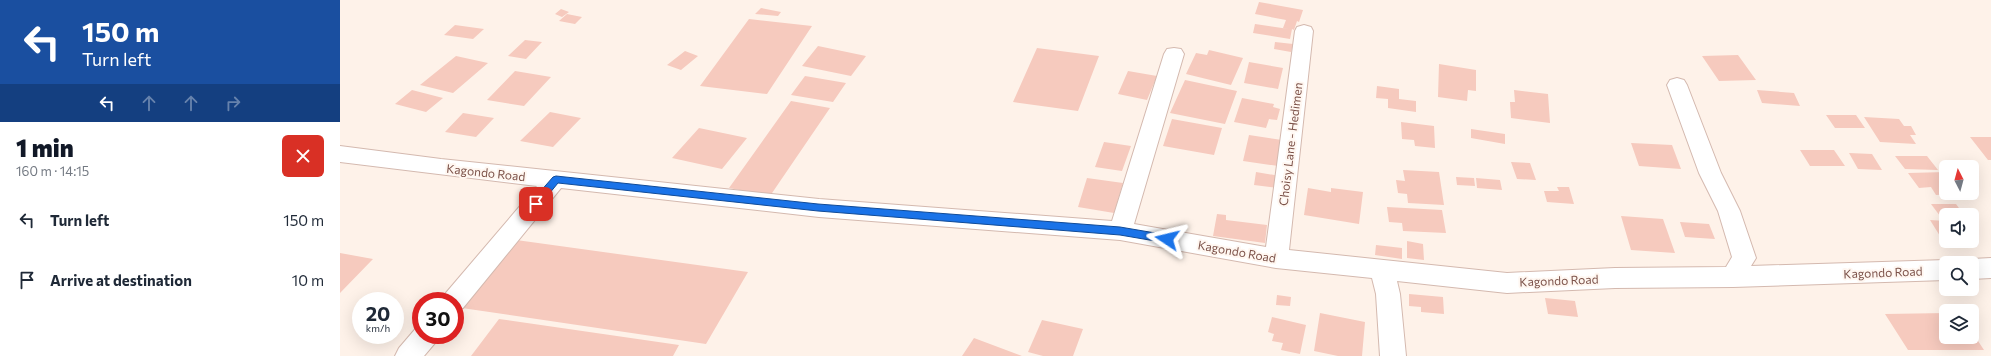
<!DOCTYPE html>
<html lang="en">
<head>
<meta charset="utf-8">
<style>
	:root { --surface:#fff; --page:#f2f2f3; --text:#1f2937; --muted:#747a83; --accent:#111827 }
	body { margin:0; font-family:Commissioner,sans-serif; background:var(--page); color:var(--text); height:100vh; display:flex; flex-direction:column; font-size:15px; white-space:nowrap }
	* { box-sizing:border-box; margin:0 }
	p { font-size:13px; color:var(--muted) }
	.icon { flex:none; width:22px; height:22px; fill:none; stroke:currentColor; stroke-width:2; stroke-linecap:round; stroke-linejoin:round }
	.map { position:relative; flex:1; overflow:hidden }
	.sheet { display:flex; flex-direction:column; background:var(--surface); width:340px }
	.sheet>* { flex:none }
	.hud { background:#1a4fa0; color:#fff; overflow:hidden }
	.needle { width:26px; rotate:354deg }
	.fabs { position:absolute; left:1599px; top:160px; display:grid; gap:8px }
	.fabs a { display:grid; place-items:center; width:40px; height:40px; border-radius:6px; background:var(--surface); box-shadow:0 4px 16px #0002; font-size:20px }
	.speed { position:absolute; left:12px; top:292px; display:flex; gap:8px; font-size:20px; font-weight:700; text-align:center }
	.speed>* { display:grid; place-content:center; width:52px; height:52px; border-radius:50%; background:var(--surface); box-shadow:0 4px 16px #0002; line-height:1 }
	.speed small { font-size:10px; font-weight:400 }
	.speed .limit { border:6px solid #d22; background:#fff; color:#111 }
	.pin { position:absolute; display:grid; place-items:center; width:34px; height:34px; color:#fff; margin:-17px; border-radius:8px; box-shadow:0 2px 6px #0006 }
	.me { position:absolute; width:44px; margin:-22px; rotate:280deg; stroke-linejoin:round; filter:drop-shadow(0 0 3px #0008) }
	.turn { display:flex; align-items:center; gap:14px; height:84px; padding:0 16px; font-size:18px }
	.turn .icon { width:52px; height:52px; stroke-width:2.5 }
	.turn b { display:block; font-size:28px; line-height:34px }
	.lanes { display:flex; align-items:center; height:38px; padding:0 16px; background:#0003; justify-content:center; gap:20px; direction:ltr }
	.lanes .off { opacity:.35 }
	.round { display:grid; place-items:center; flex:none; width:42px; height:42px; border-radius:6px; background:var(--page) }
	.overview { display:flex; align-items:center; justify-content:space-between; height:68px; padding:0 16px }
	h1 { font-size:24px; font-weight:800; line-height:30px; color:var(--accent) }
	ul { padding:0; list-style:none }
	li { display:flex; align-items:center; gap:12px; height:60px; padding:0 16px }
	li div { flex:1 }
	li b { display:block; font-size:15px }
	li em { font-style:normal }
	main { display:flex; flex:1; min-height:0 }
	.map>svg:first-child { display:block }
</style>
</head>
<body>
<main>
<section class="sheet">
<div class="hud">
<div class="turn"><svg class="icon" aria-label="left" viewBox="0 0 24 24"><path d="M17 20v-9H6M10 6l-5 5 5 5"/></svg><div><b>150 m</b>Turn left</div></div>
<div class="lanes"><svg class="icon" aria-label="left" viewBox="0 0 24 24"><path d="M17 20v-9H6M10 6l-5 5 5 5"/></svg><svg class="icon off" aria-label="ahead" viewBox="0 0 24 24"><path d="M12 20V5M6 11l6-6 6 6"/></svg><svg class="icon off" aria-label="ahead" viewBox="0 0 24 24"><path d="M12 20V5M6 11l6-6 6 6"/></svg><svg class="icon off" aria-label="right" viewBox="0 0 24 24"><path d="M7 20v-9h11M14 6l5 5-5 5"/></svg></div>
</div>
<div class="overview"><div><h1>1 min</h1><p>160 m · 14:15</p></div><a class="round" style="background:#d93025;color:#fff"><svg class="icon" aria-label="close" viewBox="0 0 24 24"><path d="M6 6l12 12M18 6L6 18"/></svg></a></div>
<ul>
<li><svg class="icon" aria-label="left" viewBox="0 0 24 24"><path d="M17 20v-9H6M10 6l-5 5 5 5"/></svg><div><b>Turn left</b></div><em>150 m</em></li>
<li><svg class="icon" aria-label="arrive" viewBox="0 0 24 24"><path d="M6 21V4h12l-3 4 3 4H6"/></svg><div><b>Arrive at destination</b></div><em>10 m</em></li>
</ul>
</section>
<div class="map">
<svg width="1651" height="356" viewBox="0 0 1651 356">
	<rect width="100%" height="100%" fill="#fef2e9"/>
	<path fill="#f6cabe" d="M919,2L963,10L959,22L957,21L954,30L952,29L950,39L913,33L915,24L949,29L943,28L946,20L915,14Z
		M421,8L441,12L438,16L415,14Z
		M221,9L229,12L222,17L215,14Z
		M227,14L242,17L235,24L219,21Z
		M409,19L472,26L427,94L360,86Z
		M115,25L144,29L133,39L104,35Z
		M185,40L202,42L186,59L168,56Z
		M935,42L953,44L951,52L934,49Z
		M478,46L526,56L511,76L462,66Z
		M697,48L759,56L738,111L673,102Z
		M869,50L903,58L891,85L846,74L856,53L867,55Z
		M345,51L358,56L341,70L327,65Z
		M1398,55L1416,80L1379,81L1362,56Z
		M116,56L148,63L113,93L80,85Z
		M909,62L943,68L938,89L904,83Z
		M1099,64L1136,70V91L1128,90L1127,101L1098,97Z
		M175,71L211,77L184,106L147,100Z
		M788,71L817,76L807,100L778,94Z
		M465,76L506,83L493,102L451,95Z
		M845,80L897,91L885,124L830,113Z
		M1037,86L1059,89V99L1076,101V112L1048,108V99L1036,98Z
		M72,90L103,98L86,112L55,104Z
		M1174,90L1208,94L1210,123L1171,118L1170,102H1175Z
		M1417,90L1454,93L1460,106L1422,103Z
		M902,98L934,104L933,107L940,109L937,120L929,119L926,128L894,122Z
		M451,101L490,108L430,196L389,188Z
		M210,112L241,118L213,147L180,141Z
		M123,113L154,118L136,137L105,132Z
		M1486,115H1516L1525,128H1495Z
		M1524,117L1559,119L1564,126H1571L1576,135H1570L1576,144L1540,142Z
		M832,119L882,128L874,155L823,146Z
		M1061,122L1094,126L1095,148L1075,146L1074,140L1062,139Z
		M359,128L407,138L382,169L332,158Z
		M1131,129L1165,134V144L1131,138Z
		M909,135L942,140L938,166L903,161Z
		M1630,137H1651V160H1648Z
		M764,142L791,146L782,171L755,167Z
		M1291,143L1332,145L1341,169L1299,166Z
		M1460,150H1494L1505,166H1470Z
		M1509,153L1532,154L1542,170L1518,169Z
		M1555,156H1587L1598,170L1565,169Z
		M1171,162L1190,163L1196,180L1177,179Z
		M1063,170L1099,172L1104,205L1068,203L1067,194L1058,193L1056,180L1065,181Z
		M916,172L940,176L938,188L914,185Z
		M1606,172V193L1617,194L1596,195L1591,187L1579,188L1568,173Z
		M1116,177L1134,178L1135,186L1117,185Z
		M747,178L783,183L774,213L738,207Z
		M1136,178L1160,180L1162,190L1137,188Z
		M1217,187H1229L1234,204L1207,202L1204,191H1219Z
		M968,188L991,192V188L1023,192L1019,224L964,215Z
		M1591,204H1616L1624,215H1606V220H1603Z
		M1047,207L1102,210L1106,233L1063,231L1062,223L1049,222Z
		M877,214L886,215V220L927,225L925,243L873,236Z
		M1281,216L1323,219L1335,253L1291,250Z
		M1590,220L1606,221V241H1625L1628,246L1605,244Z
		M1340,222L1369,224L1375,239L1345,237Z
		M169,239L408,272L366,344L115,307Z
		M1067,241L1083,244L1084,260L1067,258Z
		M1036,245L1062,248V259L1035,255Z
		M0,253L33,259L0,293Z
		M1069,294L1103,297L1104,314L1081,312V307L1069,306Z
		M937,295L951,297L950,306L936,305Z
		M1205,298L1235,301L1238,317L1208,314Z
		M980,313L1025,322L1022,356H998L974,351Z
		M1606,313V337H1632V332L1644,350H1568L1545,314Z
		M932,317L966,325L960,354L941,350L943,343L932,341L934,334L928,332Z
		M159,319L339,345L333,356H131Z
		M702,320L743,329L733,356H703L688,352Z
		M634,338L682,356H622Z"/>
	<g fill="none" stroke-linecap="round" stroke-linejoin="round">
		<g stroke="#d4b9af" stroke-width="2">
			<path id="street" d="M964,25L971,27L973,31L949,250L1167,273L1275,268L1386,267L1392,257L1378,211L1359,173L1327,85L1330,80L1337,78L1344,80L1347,85L1381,173L1400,211L1416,258L1411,266L1606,260L1614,263H1606V280L1393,287L1275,288L1167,293L1057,281L1060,294L1066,356H1040L1036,294L1032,278L936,268L780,240L479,217L221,188L123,308L115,311V301H102L105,294L197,186L0,162V146L101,159L479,199L772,221L824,54L827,49L834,48L841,49L844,54L794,224L926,247L955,31L957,27Z
				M1651,258V278L1632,279V263H1623L1632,259Z
				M81,326V335H99L95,343L84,356H55L59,348L77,327Z"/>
		</g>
		<use href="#street" fill="#fff" fill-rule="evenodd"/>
	</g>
	<path fill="#1a73e8" stroke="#114b97" d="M216,176L478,204L780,227L827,235L831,239L827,243L780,235L478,211L218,183L199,206H192V201L213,177Z"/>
	<g text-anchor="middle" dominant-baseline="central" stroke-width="4" stroke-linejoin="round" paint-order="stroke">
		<g font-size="12" fill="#7c5249" stroke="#fff7f1">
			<text transform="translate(950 144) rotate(-83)">Choisy Lane - Hedimen</text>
			<text transform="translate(146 172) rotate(6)">Kagondo Road</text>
			<text transform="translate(897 251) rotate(10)">Kagondo Road</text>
			<text transform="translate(1543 272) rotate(-2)">Kagondo Road</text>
			<text transform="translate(1219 280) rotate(-2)">Kagondo Road</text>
		</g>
	</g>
</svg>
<div class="fabs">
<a><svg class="needle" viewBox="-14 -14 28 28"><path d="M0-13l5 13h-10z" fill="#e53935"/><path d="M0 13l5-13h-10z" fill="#747a83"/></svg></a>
<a><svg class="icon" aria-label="sound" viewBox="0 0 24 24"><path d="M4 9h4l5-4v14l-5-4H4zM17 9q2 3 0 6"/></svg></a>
<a><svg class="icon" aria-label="search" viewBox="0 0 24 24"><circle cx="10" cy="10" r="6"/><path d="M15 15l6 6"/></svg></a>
<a><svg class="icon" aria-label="layers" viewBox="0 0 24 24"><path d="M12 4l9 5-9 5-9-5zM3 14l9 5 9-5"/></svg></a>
</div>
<div class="speed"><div>20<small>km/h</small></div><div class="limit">30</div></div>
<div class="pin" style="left:196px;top:204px;background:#d93025"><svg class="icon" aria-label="arrive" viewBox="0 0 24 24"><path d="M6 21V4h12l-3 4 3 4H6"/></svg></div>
<svg class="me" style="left:827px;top:239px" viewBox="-20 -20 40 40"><path d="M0-17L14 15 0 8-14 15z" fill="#1a73e8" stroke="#fff" stroke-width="4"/></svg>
</div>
</main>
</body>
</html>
